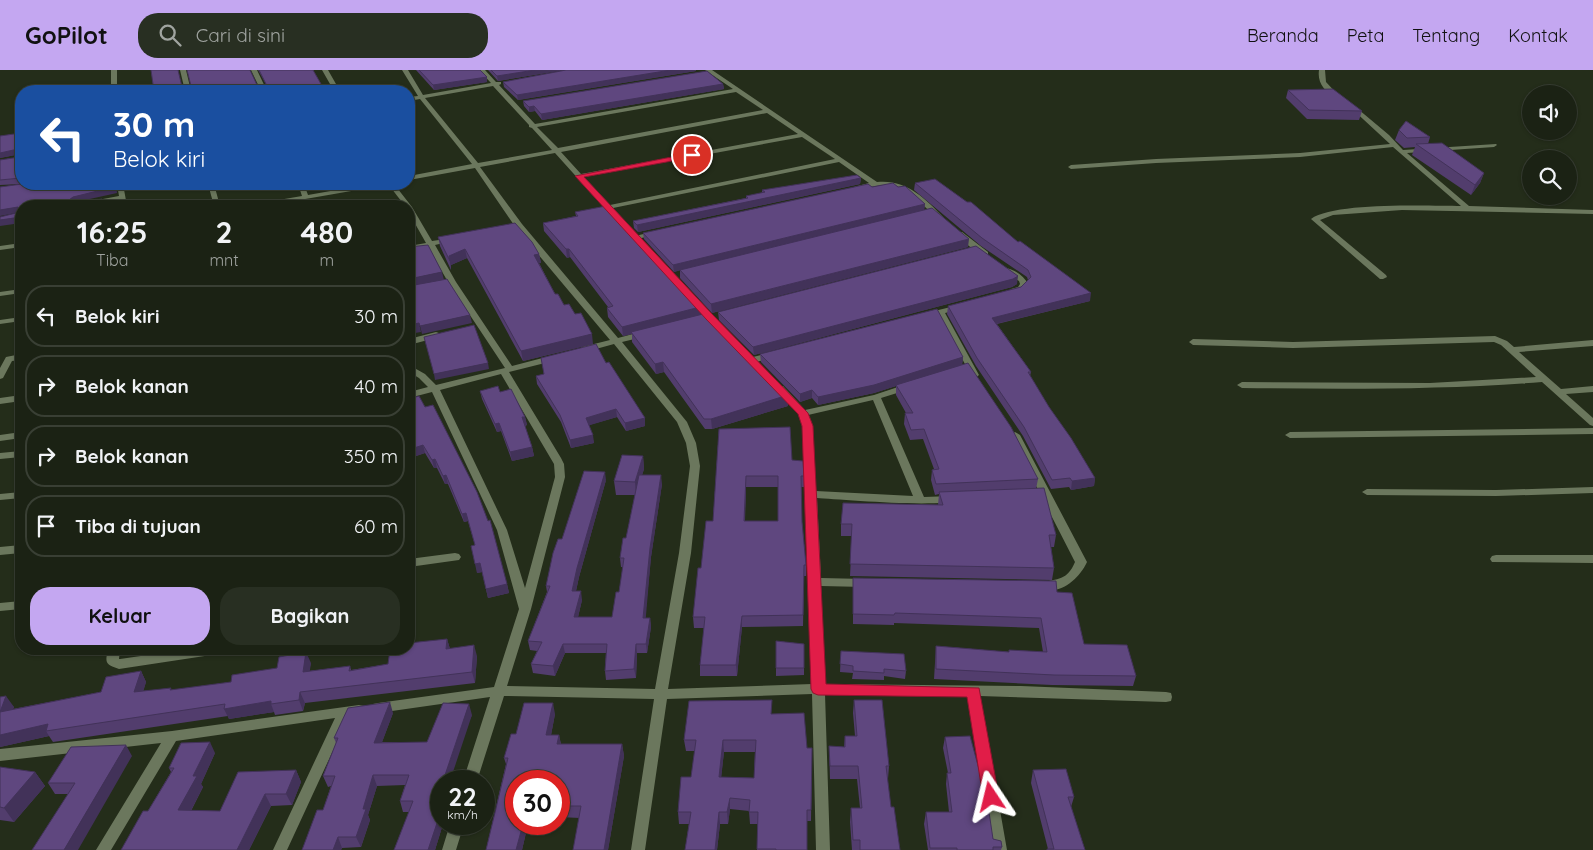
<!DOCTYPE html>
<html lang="id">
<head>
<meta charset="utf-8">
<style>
	:root { --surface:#1b2214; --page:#282f22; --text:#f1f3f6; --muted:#a0a4a0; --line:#393f34; --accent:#c4a7f1 }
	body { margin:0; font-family:Quicksand,sans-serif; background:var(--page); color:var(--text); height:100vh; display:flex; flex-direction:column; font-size:19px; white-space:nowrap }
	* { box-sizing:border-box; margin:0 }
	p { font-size:16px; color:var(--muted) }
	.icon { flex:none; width:28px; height:28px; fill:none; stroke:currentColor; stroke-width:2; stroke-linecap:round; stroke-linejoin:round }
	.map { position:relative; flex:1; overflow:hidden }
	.panel { position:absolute; left:15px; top:130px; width:400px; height:455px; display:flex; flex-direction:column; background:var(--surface); border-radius:20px; box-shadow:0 1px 4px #0004,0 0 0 1px var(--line) }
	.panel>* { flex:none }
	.hud { position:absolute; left:15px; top:15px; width:400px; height:105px; border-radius:20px; box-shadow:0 1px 4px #0004,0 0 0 1px var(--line); background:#1a4fa0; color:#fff; overflow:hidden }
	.tools { position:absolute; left:1522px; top:15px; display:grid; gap:10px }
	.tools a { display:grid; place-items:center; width:55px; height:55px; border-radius:50%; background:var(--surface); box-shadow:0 1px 4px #0004,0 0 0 1px var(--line); font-size:25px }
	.speed { position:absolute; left:430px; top:700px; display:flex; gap:10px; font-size:25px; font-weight:700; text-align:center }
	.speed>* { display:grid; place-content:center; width:65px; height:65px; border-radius:50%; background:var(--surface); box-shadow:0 1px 4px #0004,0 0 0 1px var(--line); line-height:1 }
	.speed small { font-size:12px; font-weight:400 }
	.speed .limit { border:8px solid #d22; background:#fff; color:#111 }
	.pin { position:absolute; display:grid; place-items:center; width:42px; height:42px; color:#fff; margin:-21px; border:2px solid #fff; border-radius:50%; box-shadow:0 1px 5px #0007 }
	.me { position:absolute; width:55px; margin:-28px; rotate:350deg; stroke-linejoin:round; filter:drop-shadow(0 0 4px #0008) }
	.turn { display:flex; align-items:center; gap:18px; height:105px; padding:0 15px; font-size:22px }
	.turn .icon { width:65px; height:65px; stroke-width:2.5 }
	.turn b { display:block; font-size:35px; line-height:42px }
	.eta { display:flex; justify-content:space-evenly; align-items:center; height:85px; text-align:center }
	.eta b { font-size:30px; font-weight:700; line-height:35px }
	.cta { display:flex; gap:10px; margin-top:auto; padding:10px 15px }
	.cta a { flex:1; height:58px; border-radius:20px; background:var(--accent); color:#111; font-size:20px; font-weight:700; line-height:58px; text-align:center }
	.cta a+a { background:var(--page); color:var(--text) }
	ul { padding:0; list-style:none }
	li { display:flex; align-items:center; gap:15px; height:62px; margin:0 10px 8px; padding:0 5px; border:2px solid var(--line); border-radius:20px }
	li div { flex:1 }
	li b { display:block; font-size:19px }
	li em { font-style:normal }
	header { display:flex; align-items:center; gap:30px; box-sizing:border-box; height:70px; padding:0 25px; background:var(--accent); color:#111 }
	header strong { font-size:24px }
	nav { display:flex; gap:28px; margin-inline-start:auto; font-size:18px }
	.search { width:350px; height:45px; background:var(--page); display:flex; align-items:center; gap:12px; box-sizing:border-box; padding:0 18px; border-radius:20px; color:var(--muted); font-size:19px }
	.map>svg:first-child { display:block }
</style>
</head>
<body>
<header>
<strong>GoPilot</strong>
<div class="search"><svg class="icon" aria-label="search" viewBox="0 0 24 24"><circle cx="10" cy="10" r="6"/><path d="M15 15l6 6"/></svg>Cari di sini</div>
<nav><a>Beranda</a><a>Peta</a><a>Tentang</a><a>Kontak</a></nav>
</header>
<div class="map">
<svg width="1593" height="780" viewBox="0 0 1593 780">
	<rect width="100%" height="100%" fill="#242d1a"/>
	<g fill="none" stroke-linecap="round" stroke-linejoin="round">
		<path fill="#6b775d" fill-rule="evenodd" d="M111,0H117V21H111Z
			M180,0H186L191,21H185Z
			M251,0H257L267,21H261Z
			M322,0H328L340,21H334Z
			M402,0H408L423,25L491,13L479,0H485L496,12H501V14L499,15L535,54L733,19L705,0H712L877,112C906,109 925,128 944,148L938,149C923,136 907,115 885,115C875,115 864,120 854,119V117L869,113L839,92L613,138L634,161L630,163H627L555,83L480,97L522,154L618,268L644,261L647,262V266L622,272L687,352L696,373L700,396L691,483L668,619L812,614L810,514L808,512L809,467L802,356L799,344L775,318L777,316H783L805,340L874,325L907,314L910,315L912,317L910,319L881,328L924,427L952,426L957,429C947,439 837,429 817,428L821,508L865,509L869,510L871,513L869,516L865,517L821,516L825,614L1021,616L1166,622L1171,623L1172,627L1171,631L1166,632L980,626L1007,780H993L967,625L825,624L830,780H816L812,624L667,629L645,780H631L654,629L504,626L477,711H463L490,627L378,643L373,642L371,638L373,634L378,633L494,617L519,539L497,460L432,322L409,328V322L428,317L419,308L409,302V295L425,304L436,315L505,298L448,212L428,177L409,180V176L426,173L409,143V136H405L388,114H394L412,137L432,171L452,168L456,170L435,175L456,212L512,296L554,285L558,288L557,290L509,302L561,388L564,394L565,407L531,539L507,616L655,619L679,483L690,396L686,373L677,352L614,274L585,282L582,281L581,279L582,277L610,270L516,158L475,98L409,110V106L472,94L420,29L409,31V27L418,26ZM493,16L529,55V57L532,58L552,80L478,93L425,28ZM736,22L763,40L558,78L537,57ZM767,43L798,64L581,104L561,82ZM802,67L835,89L610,135L584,107ZM501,304L554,394L555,407L525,518L507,460L440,320ZM873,330L913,426L816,421L812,356L808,345Z
			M1319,0H1325L1326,12L1339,26V28H1335C1325,21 1317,13 1319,0Z
			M1352,34L1389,65L1403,80L1496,74L1497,75L1494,77L1407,83L1469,136L1593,140V144L1402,140L1333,145L1320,150L1386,205L1387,207L1383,209H1380L1311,149C1334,132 1429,136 1461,136L1393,77L1300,87L1156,93L1071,99L1068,97L1071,95L1156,89L1300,83L1390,74L1350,37V35Z
			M117,114H123L127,136H121L120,130L86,136H73L76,134L119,126Z
			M208,114H214L220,136H214Z
			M298,114H304L308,125L370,114H383L380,116L265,136H252L255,134L302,126Z
			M656,161L660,163L659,165L635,169L631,167Z
			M956,162H962L988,182V186H982L956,166Z
			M638,172H644L718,251V255H712L638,176Z
			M21,173V177L0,180V176Z
			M1004,198C1013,198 1024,206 1028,214L1024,221L1011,223V219L1018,217L1020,214L1019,211L1004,202Z
			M21,219V223L0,226V222Z
			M959,235L963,237L962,239L945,243L979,305L975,308L971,305L938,245L925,248L921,246L922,244Z
			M21,247V251L0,254V250Z
			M436,262L439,263V267L409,275V269Z
			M1495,266L1507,271L1514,277L1593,270V276L1519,282L1561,319L1593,316V322L1566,324L1593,348V356L1590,355L1542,312C1442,320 1342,319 1242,318L1237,315L1242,312L1430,313L1536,307L1501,275L1494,272L1293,278L1193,275L1189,272L1193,269L1293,272Z
			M773,282L776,283L777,285L776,287L752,293L748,290L749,288Z
			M21,284V290L12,291L3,308L0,309V298L6,287Z
			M21,325V331L0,334V328Z
			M1593,358V364L1290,368L1285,365L1290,362Z
			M21,362V368L0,371V365Z
			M1015,362L1020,365L1087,492C1079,509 1061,525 1041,519L1039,516L1041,513C1058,508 1067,511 1075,492L1010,365Z
			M21,381V387L0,389V383Z
			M1593,417V423L1496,426L1367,425L1362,422L1367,419L1496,420Z
			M21,422V428L0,430V424Z
			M21,475V483L0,485V477Z
			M455,483L459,484L461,487L459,490L409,497V489Z
			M1496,485H1593V493L1492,492L1490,489L1492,486Z
			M21,531V539L0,541V533Z
			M108,579H120L119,589H120L189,579H224L222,582L218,584L119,599C105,594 105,593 108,579Z
			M359,635L364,636L366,640L364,644L349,646L287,780H273L335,648L176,671L111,780H96L161,673L0,691V679L172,661Z
			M450,754H464L456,780H442Z"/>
	</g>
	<path fill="#523d6d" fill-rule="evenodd" d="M151,0H178L182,17L189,18L258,17L266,18L267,16L258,0H313L325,21H154Z
		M416,0H480L487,7V12L434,20Z
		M488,0H564L498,11Z
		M566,0H696V1L518,30L504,17L503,12Z
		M723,14L724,19L542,50L535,41L529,42L524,36L523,31Z
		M1288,20L1362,41L1359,50L1307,49L1286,28Z
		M1399,60L1430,67L1428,74L1484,103L1480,113L1471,125L1412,85L1415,77L1404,78L1395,70Z
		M21,63V114L0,115V90L19,87L20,84L0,88V66Z
		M861,108L860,114L638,162L634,158L633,151L746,128V126L762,123V120Z
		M915,113L1018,172L1090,231L997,254L1031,302L1030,306L1049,337L1095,408L1094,416L1071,420L1069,417L1051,419L1023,366L976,296L947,244L948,236L1021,217L1028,210L1027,207L981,176L914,120Z
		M872,117H898L925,134L924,140L968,177L712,243L680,208V200L674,202L644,169L643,163Z
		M575,142L617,150L700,237V245L788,325V336L712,359H705L664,302L656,304L632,272V264L623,266L608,247L607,238L608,237L570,187L567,188L544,161L543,153L576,146Z
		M438,167L539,184L541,193H539L555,224L564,235L593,274L523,291L467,188L451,195V200L440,176Z
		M1017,214L1012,217L754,285L719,250L718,242Z
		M760,284L963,287L962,295L1038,409L1036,419L1056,465L1054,477H1051L1054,498L1052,510L850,506L852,466H841V454L938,435L939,424L935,425L931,410L932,400L934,399L923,369L910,370L904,354L905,343H906L896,325V316L874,323L818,335L812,328L800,332L761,292Z
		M541,288L606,293L645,348V356L626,361L617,347L589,355L594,373L571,378L561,352L537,314L536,306L544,304Z
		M480,321L500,322L525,347L527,355L525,356L532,377L534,386L512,391L501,361L497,362L482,329Z
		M409,329L507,514L509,523L488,528L482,502L477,503L475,475L468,451L464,452L448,414H445L437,398H434L425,383L416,386L409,371Z
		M719,359L792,390L804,406V417H801L802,452L806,495V506H804L803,556L742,557L737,606H700V595L704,558H694L693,547L701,498L713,451ZM746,417H778V451H745Z
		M643,386L644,399L642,405L662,414L651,487L645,548H650L651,557L647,583H637L636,608L606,610L605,601L606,583H565L555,606L533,603L531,594L537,581L530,580L528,571L547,522L546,516L562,469L606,410L579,507L576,521L582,530L578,547H612L619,522L623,497H621L620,488L626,468L635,425H616L614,411Z
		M853,518L1057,522L1084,574L1136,606L1133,616L1052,615L934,609L936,576L1009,582V580L1043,582L1039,558L894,553V555L853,554Z
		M447,569L450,579L477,586L475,613L305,633L303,641L275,645L274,642L229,649L228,646L53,672L49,666L0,677V627L14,637L13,639L101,622L141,601L146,612L143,621L173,620L231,612L311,593L309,601L350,596L351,600L388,594Z
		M776,571L804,574V605L776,606Z
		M841,581L906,601L905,609L884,606V610L852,609L853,603L840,602Z
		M854,630L889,696L888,709H887L891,737L900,780H852L850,752L851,738H860L857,709H830L829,676L844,677L845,666H855L853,643Z
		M393,643L382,672H427L472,645L441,711V737L440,741L441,743V754H443L435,780H394L409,742H403L400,731L405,715L377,716L368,745L370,750L361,777L342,778L341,780H302L323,740L331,716L328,717L323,706L336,673L334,668Z
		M555,644L551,665H559L561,674H622L624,686L608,780H573L580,748L559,747V711H516L528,754L522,780H486L506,694L504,688L516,664Z
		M772,644L807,678H812L811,751H807V780H757L758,754H750L749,741L730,739L728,754H720L717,780H685L689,754H679L678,742L691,707L695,681H686L684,670ZM724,682H755L754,708L721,707Z
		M945,667L985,742L993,769L1002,777L1001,780H928L924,754L926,742H949L946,714L947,703H948L943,678Z
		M215,683L201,714L203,717L191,741H220L296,700L301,712L292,735L271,736L249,780L148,741L171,702L169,698Z
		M132,686L68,724H55L48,713Z
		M0,697L35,702L45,716L14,752L0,750Z
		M1033,700L1074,727L1071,737L1085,780L1048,779L1031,713Z"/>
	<path fill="#423259" d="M535,0H564L498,11L497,6Z
		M671,0H696V1L518,30L517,25Z
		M487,7V12L434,20L433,15Z
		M723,14L724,19L542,50L541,44Z
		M534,36L535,41L529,42V37Z
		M18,79L21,84L0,88V83Z
		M1484,103L1480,113L1471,125L1475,115Z
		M861,108L860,114L638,162L637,155Z
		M114,114H116L117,123L76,132L71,136L69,130L73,127Z
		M137,114H172L126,121L124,116Z
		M102,129L104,136H86Z
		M925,134L924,140L674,202L673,195Z
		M18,137L21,142L0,146V140Z
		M21,147V153L0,156V150Z
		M969,169L968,177L712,243L711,234Z
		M465,179L467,188L451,195V200L449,186Z
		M566,179H569L570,187L567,188Z
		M539,184L541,193L536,194L534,185Z
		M442,202L444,210L409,217V209Z
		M1018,206L1017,214L1012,217L754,285L753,277Z
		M1091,223L1090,231L991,255L992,248Z
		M700,237L701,246L631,262L632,264L623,266L622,257Z
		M470,245L472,253L422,264L420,256Z
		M419,253L421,262L409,264V255Z
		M592,264L593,274L523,291L521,281Z
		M963,287L962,295L874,323L818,335V327Z
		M663,292L664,302L656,304L655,294Z
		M488,293L489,299L435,310L434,304Z
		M812,320V328L800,332V324Z
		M788,325V336L712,359L711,349Z
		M616,339L617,347L587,356L586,348Z
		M522,347H525L527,355L524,356Z
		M645,348V356L626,361L625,353Z
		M499,353L501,361L497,362L495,354Z
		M593,365L594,373L571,378L570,370Z
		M423,375L425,383L416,386L414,378Z
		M532,377L534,386L512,391L510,382Z
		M643,386L644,399L636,425L635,412Z
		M435,389L437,398H434L432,390Z
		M605,402L606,410L579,507L574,530L572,521L577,498Z
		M446,405L448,414H445L443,406Z
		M661,405L662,414L651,487L645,557L643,548L650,478Z
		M746,406V417L744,462V451Z
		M1095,408L1094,416L1071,420L1072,411Z
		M466,443L468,451L464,452L462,444Z
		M480,493L482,502L477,503L475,494Z
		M507,514L509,523L488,528L486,519Z
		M581,521L582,530L576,556L574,547Z
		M742,546V557L737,606L736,595Z
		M650,548L651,557L647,583L646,574Z
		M447,569L450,579H446Z
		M563,574L565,583L555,606L553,596Z
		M636,574L637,583L636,608L634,599Z
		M474,575L477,586L475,613L472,602Z
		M306,582L311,593L308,613L303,602Z
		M141,601L146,612L140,633L134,622Z
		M300,622L305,633L303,641L299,630Z
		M6,626L14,637L8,653L0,642Z
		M271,631V634L274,642L229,649L224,639Z
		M390,632L393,643L378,683L374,673Z
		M553,633L555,644L549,676L546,665Z
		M469,634L472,645L450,711H443Z
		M48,654L46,661L49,666L0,677V665Z
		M559,665L561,676L557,674Z
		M723,670L724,682L720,719L719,707Z
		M210,672L215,683L201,714L203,717L185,752L178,740L193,706Z
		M622,674L624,686L608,780H604Z
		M126,675L132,686L78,780H64Z
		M296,700L301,712L292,735L286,724Z
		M35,702L45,716L14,752L4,738Z
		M373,705L377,716L368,745L370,750L361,777L356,767L363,739Z
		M441,716V737L436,751L433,741Z
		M265,724L271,736L249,780H237Z
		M730,728V739L728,754L727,742Z
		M441,741V754H443L435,780H428Z
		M719,742L720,754L717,780H715Z
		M523,754H528L522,780H516Z
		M338,767L342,778L341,780H333Z"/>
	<path fill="#5f477f" stroke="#423259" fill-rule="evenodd" d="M151,0H178L182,17L189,18L191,16L187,0H250L258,17L266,18L267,16L259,0H313L325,21H154Z
		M419,0H480L487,7L433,15Z
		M491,0H535L497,6Z
		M566,0H671L517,25L503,12Z
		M707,1L723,14L541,44L534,36L529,37L523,31Z
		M1333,19L1362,41L1309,40L1288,20Z
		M1406,51L1430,67L1407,68L1399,60Z
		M21,63V108L0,110V90L19,87L21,81L18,79L0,83V66Z
		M1442,73L1484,103L1475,115L1416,74Z
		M857,105L861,108L637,155L633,151L748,128L746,126L765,122L762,120Z
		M935,109L967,132H971L1018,172L1020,171L1091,223L992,248L1031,302H1028L1049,337L1071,368L1095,408L1072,411L1070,408L1052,410L1024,357L977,288L948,236L1021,217L1031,207L1028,200L982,168L915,113Z
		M893,113L898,117L905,116L925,134L673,195L643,163L868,114L872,117Z
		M22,114H114V117L73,127L69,130L71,132H84L102,129V134L86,136H21V147L0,150V147L20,142L18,137L0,140V117Z
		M124,114H137L124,116Z
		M606,136L617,150L622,152L700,237L622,257L607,238L613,236L569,179H566L543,153L578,146L575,142Z
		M932,138L969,169L711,234L680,200Z
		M515,153L532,172L539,184L534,185L555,224H558L564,235L569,234L575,244L581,243L592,264L521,281L465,179L449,186L450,191L438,167Z
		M428,175L442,202L409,209V177Z
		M976,176L1018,206L1013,209L753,277L718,242Z
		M447,209L470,245L420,256L419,253L409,255V216Z
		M937,239L963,287L874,315L818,327L812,320L800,324L760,284Z
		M707,243L788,325L711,349H704L663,292L655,294L631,262Z
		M474,255L488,293L434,304L424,267Z
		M596,274L606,293L609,292L645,348L625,353L616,339L586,348L593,365L570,370L560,345L536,306L544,304L541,288Z
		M968,293L1011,357L1038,409L936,414L932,400L939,399L924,359L911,360L905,343H913L896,315Z
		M498,316L500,322L511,319L525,347H522L532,377L510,382L499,353L495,354L480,321Z
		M419,326L425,337L433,335L477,422L488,451L490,450L507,514L486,519L480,493L475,494L471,476L475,475L466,443L462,444L446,405L443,406L435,389L432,390L423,375L414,378L409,367V329Z
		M790,357L792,390L803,391L804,406H801L802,452L806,495H804L803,545L742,546L736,595H700L705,547H693L698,498H701L706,451H713L719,359ZM746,406H778V451H744Z
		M622,385L643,386L635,412L614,411Z
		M584,401L605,402L577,498L572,521H581L574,547H612L616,522H619L624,488H620L623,468H626L639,405H661L650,478L643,548H650L646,574H636L634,599L605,601L607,574H563L553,596L531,594L542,572L528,571L550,516H546L553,483L558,469H562Z
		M1044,418L1056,465H1049L1054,498L850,494L852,454H841L843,433L943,435L939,422Z
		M853,508L1056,511L1057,522L1072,523L1084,574L1127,575L1136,606L1054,605L936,599V576L1009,582V580L1047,582L1041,548L895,543L894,545L853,544Z
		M447,569L446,579L474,575L472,602L300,622L299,630L271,634V631L224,639L225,634L46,661L48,654L0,665V627L6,626L0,642L101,622L106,607L141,601L134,622L171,618L170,620L231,612L232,605L277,598L279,587L306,582L303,602L350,596L349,601L388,594L390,579H409V573Z
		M776,571L804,574V598H776Z
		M841,581L904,584L906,601L884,599V603L853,601V596L840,594Z
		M772,630L771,644L804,643L807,678H812L811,740H807V780H776V779H757L758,742H749L750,730L730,728L727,742H719L715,780H685L691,742H678L681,707H691L696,670H684L689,631ZM723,670H756L754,708L719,707Z
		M854,630H882L889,696H886L891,737H894L900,780H860V770H853L851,738H862L858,696H830L829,676L845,677V666H857Z
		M390,632L374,673L427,672L443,633L469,634L443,711H441V716L433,741H441L428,780H394L413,731H400L409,705H373L363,739H366L356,767H338L333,780H302L317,740H323L335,706H323L338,668H334L348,638Z
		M524,633H553L546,665H559L557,674H622L604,780H573L581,736H559V711H516V754H523L516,780H486L508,688H504L511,664H516Z
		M970,666L980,703L985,742H989L993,769L1001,771L1002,777H993V780H957V778H930L926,742H952L947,703H951L945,667Z
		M210,672L193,706H197L178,740L220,741L238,702L296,700L286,724H265L237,780H121L143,741H148L174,698H169L181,673Z
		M126,675L64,780H32L75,713H48L71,677Z
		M0,697L35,702L4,738L0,737Z
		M1066,699L1074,727H1068L1085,780H1047V779H1054L1033,700Z"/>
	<path fill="#e11d48" stroke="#92132f" d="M692,83L694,87L584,107L713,245L808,343L813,356L826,614L979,618L999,727L997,732L991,734L985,732L983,727L967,627L818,625L813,623L811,619L802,356L798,344L706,249L575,106Z"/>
</svg>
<div class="tools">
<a><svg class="icon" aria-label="sound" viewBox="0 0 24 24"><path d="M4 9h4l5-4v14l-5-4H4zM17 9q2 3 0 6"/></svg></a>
<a><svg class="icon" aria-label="search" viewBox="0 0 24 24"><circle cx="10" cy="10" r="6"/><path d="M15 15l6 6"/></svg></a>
</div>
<div class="speed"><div>22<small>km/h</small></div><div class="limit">30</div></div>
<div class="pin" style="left:692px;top:85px;background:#d93025"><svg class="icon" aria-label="arrive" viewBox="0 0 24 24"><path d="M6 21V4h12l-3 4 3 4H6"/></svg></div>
<svg class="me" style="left:991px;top:727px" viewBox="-20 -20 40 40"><path d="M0-17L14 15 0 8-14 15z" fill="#e11d48" stroke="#fff" stroke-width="4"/></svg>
<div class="hud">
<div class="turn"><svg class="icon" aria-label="left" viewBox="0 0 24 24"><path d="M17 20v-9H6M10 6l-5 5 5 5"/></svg><div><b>30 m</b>Belok kiri</div></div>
</div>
<section class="panel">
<div class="eta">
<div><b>16:25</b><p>Tiba</p></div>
<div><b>2</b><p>mnt</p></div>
<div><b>480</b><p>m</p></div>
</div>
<ul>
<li><svg class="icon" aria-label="left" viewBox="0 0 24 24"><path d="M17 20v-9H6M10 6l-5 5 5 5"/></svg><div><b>Belok kiri</b></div><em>30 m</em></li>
<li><svg class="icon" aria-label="right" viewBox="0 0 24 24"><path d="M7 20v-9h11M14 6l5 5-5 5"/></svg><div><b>Belok kanan</b></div><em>40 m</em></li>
<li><svg class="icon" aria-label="right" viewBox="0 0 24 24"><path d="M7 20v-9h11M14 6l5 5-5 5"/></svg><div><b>Belok kanan</b></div><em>350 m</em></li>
<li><svg class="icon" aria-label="arrive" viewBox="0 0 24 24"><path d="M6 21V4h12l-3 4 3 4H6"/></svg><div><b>Tiba di tujuan</b></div><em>60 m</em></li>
</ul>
<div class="cta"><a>Keluar</a><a>Bagikan</a></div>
</section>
</div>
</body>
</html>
